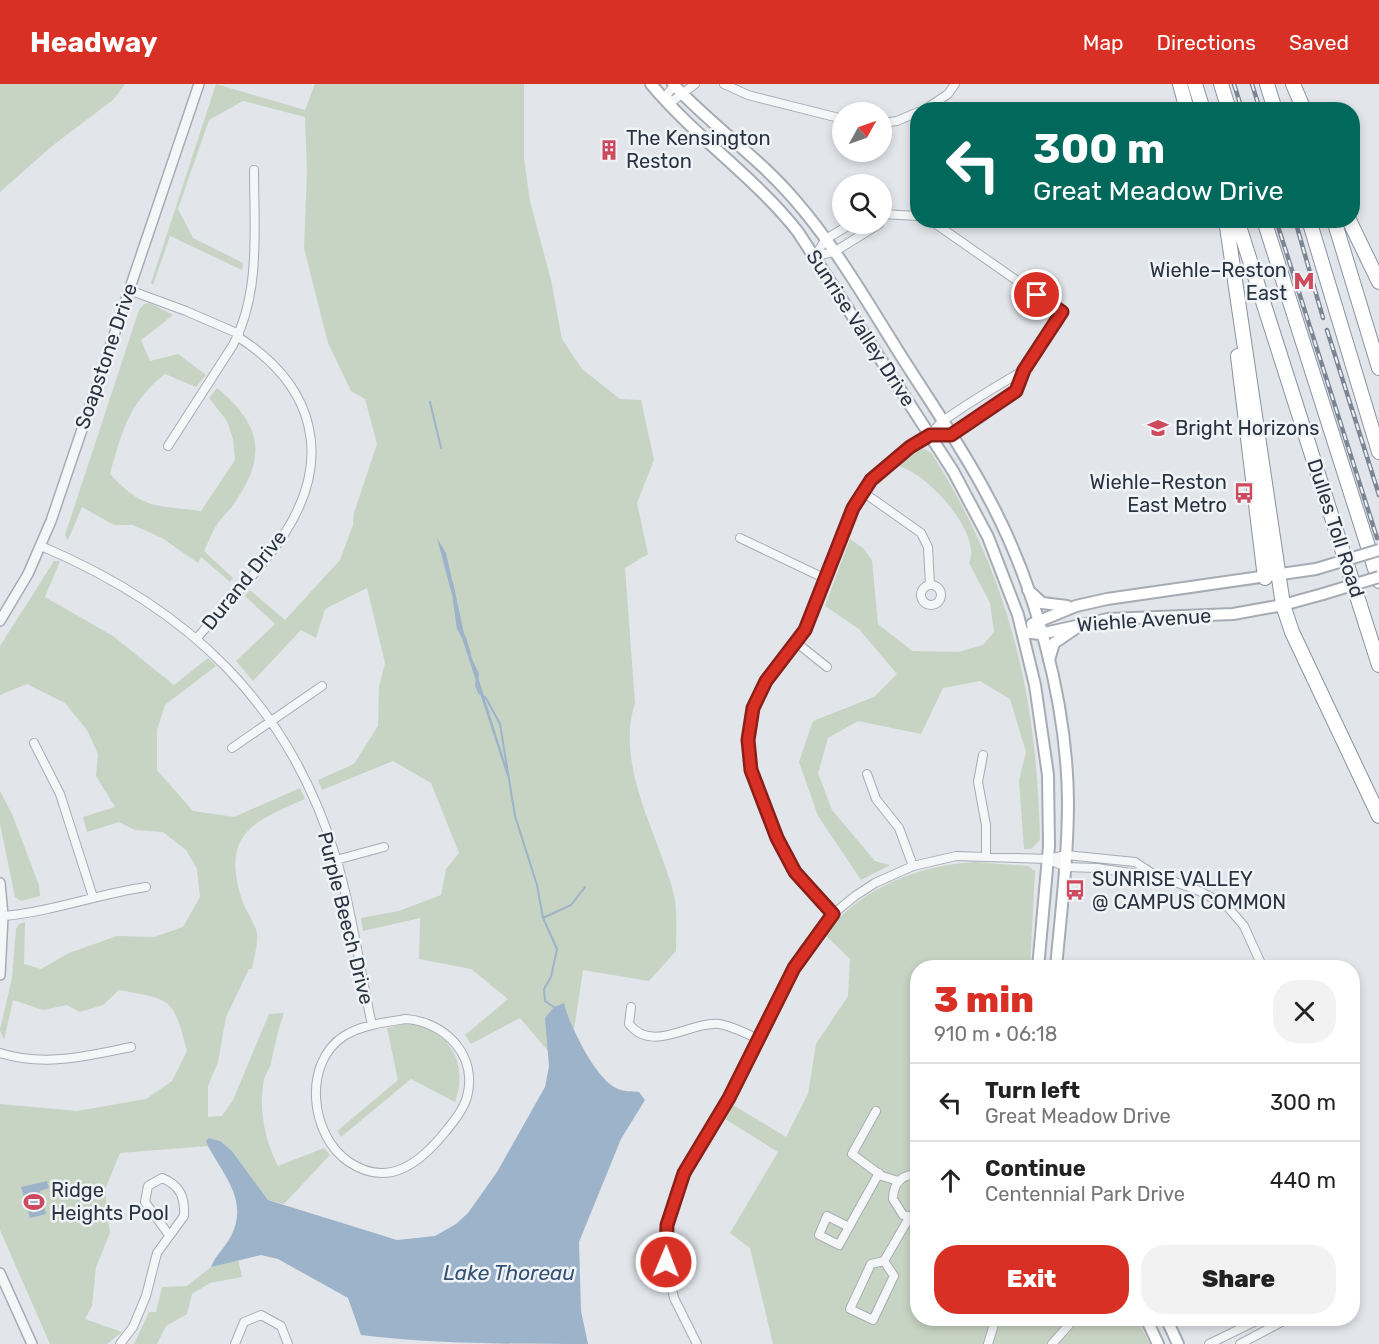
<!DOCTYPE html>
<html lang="en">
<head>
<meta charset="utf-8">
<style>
	:root { --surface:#fff; --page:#f2f2f2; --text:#222; --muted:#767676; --line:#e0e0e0; --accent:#d93025 }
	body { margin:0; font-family:Rubik,sans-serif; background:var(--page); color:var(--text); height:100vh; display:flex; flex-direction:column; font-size:22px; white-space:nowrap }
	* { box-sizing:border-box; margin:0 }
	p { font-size:20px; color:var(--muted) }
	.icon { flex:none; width:33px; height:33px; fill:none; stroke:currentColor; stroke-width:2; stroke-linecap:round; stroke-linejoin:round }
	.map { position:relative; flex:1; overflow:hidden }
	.side { position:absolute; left:910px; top:876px; width:450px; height:366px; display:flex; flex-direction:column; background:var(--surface); border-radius:24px; box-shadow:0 3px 9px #0003 }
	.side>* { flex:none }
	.banner { position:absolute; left:910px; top:18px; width:450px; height:126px; border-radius:24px; box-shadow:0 3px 9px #0003; background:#00695c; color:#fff; overflow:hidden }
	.needle { width:39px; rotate:50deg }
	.fabs { position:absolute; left:832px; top:18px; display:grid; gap:12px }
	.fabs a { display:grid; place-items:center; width:60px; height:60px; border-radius:50%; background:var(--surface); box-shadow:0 3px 9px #0003; font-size:30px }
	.pin { position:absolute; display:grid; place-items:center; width:51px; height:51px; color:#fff; margin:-26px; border:3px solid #fff; border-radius:50%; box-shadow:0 2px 6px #0007 }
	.me { position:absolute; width:66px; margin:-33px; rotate:1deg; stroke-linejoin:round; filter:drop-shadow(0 0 4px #0008) }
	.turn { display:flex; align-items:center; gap:21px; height:126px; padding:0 24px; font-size:27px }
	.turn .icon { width:78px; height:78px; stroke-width:2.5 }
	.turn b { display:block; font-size:42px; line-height:51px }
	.round { display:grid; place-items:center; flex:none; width:63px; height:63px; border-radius:24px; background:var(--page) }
	.summary { display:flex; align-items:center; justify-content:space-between; height:102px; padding:0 24px }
	h1 { font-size:36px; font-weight:800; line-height:45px; color:var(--accent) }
	.primary-button { display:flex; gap:12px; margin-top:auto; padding:12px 24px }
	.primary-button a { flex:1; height:69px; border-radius:24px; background:var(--accent); color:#fff; font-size:24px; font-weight:800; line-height:69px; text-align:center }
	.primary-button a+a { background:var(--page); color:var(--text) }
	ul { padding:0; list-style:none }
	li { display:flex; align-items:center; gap:18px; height:78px; padding:0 24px; border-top:2px solid var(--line) }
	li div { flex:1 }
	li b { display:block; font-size:22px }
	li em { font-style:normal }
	header { display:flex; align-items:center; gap:36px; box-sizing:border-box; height:84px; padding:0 30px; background:var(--accent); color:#fff }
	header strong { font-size:28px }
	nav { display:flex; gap:33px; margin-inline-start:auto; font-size:21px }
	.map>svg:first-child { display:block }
</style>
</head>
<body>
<header>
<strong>Headway</strong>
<nav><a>Map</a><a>Directions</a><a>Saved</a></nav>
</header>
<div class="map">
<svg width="1379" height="1260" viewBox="0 0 1379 1260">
	<rect width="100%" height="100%" fill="#e2e5ea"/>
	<path fill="#c7d4c3" d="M0,0H125L113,16L52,62L0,108Z
		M216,0L305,26L315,0H524V75L530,117L551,196L562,255L582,285L620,315L641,316L654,376L637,419L648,470L625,484L635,619C615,680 657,748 673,807C678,825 676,848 676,867L649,897L583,886L574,946L564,920L548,954V967L520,934L471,960L465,951L508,915L471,885L419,875L420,834L363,847L361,834L399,827L441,811L446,785L459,769L431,699L393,677L322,706L318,696L354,680L378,642L379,603L385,579L367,504L325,525L316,554L301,546L253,597L236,577L275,540L245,512L250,506L285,536L340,476L353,441L354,429L377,360L365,315L351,307L328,259L304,164L307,87L305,33L243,17L209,36L178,125L193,154L243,179L242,186L170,152L153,201L151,199Z
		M150,219L173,231L141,256L150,277L178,270L206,291L196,303L165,290C129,318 122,347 110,390C143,426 156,421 201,427L235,376L233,355L227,337L209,314L217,304C264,343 267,374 231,424C226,430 220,435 216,442C211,450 208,459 204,467L233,494L230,498L201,473L198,479L162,454L133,441H114L82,423L68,456L65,451L139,226L144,220Z
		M925,365L932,370C1010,493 1037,612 1040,756L1031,765H1024L1019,697L1026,668L1010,615L980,597L943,604L921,650L858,637L828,654L818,689L832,726L875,777L890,781L861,796L818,732L799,678L813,637L874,613L897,590L859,545L825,522L850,455L863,464L872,476L878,540L912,567L958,568L983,561L994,548L990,519L969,479C983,450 925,386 897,382L918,367Z
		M54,477H60L45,513L113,552L174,601L208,574L216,582L165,621L157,646V686L193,727L234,733L300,704L305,715C252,738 221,750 242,816C245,825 256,842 257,849C258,862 254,873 252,885H249L226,933L218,978L208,1002V1033L222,1032L233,1016L269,930L284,929C278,946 275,961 271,979C270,985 265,990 264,996C258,1024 265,1057 278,1082L324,1064L330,1071L284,1120L268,1116L232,1067L220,1057L209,1054L206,1057L208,1062L120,1069L105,1106L110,1149L96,1183L92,1222L85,1235L122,1248L107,1260H50L0,1146V1020L77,1027L146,1015L172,997L187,967C173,913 172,916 119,906L103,921L80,928L67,921L43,926L13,916L4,956L0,946L12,894L16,845L19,840L25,838L24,880L41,885L69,869L117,852L154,853L183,843L200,813L197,785L186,766L163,748L135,746L119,738L87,748L83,733L115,723L96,692L98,670L87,646L65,619L27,600L0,611V562Z
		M0,707L12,730L39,801L40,812L21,817L15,813L0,740Z
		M975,778L1028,782L1035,787L1030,883L918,884V1234L1137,1235L1150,1260H773L750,1164L730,1149L778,1068L725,1035L733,1021L786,1053L808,1010L816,960L848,912L850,875L824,850C864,803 915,782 975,778Z
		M404,940C447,941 470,978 455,1018L411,995L341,1053L337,1047L398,996L387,944Z
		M238,1175L242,1193L210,1199L192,1210L187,1230L166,1242L157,1260H134L149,1228H156L162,1203L187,1202L211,1183Z"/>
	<path fill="#9db3c9" d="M437,454L446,469L464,549L509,691L507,692L462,554L457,545L452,511Z
		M564,919C570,942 595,994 616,1004C623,1008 632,1007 639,1008L645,1016L621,1055L579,1158L581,1227L588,1260C513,1260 434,1260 361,1251L348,1214L278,1175L261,1171L211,1183C216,1170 225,1164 231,1152C249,1117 224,1092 208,1062L206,1057L209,1054L220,1057L232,1067L268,1116L397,1156L435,1152L456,1140L468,1129L497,1088L545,1003L549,982L545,934L554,923Z
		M47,1097L49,1104L40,1107L46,1130L30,1134L21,1103Z"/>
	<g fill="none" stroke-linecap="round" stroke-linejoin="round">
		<path stroke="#9db3c9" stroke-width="2" d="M430,318L441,364
			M452,498L460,537
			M465,553L470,570
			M471,575L478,590L476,601L479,609L486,614L500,640L515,732L537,801L543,834L557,865L551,893L544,905L545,917L554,923
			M543,834L571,821L585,803"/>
		<g stroke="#a7acb4" stroke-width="10">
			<path id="minor" d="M676,0L668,9L666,17L674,16L695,0
				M724,0L748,11L843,35
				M924,26L948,10L955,0
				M882,39L897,37L918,28
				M882,130L918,132
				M815,172L834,168L879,140
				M815,172L826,155L851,140
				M129,206L186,227L239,250
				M930,351H951L1016,307L1024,286L1062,228L930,136
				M168,362L233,261C261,208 254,144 254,86
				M863,408L921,449L928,463L930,501
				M740,454L826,495
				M41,462C190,525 290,620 337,777C353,831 360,887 372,941
				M921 511a10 10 0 1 1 20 0a10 10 0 1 1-20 0Z
				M197,554C225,521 258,489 283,452C334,375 315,302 238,253
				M797,559L827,583
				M34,659L60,710L93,813
				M232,664L322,602
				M983,671L978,698L986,741V772
				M867,690L876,715L899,744L913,782
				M336,776L384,763
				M1049,776L1066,783L1097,784L1144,791L1153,790
				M833,830C783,781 725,681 759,610C772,582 797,562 810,535C828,500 835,460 853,424C870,391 897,373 927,353C934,348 937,341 943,337C969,318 997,302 1024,286
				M3,832C52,828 97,810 146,803
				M631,923L629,940C653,970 690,937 719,940C733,942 746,950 759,955
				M406,935C445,938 478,971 467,1013C463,1026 454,1037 446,1047C421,1078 389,1105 349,1078C310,1052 302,979 344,952C361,941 386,938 406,935Z
				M0,969C45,983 87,972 131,963
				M876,1027L852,1070L882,1092L898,1097
				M918,1091C902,1089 893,1100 893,1115L903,1131L918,1134
				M849,1143L827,1132L819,1151L839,1161L879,1089
				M884,1177L894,1192L873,1236L850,1225L871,1180L884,1177L909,1134
				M120,1260L133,1243L146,1212L157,1169L184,1132C185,1113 180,1101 162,1094L148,1102L145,1118L169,1151
				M235,1260L244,1238L261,1231L281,1242L288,1260
				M697,1260L674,1214L666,1178L667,1141L676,1106L729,1014L804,866L833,830L855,812L875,799L913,782L956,772L1048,775L1066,771L1135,778L1153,790L1197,806L1226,821L1244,842L1263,884
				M988,1260L996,1234
				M1052,1260L1075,1234
				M1209,1260L1262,1234
				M1240,1260L1289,1234"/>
		</g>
		<g stroke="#a7acb4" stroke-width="12">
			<path id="tertiary" d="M0,537L28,490L51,437L199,0
				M0,799L3,832L0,891
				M0,1189L32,1260"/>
		</g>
		<g stroke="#a7acb4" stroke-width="14">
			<path id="secondary" d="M651,0C696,54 755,93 798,148L953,387L988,453L1018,531L1035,601L1048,691L1049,762L1038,884
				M673,0C711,41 758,73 794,115C837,164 870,223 905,278C933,322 963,365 987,411C1035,499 1067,617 1068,717C1068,773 1061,828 1056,884
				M1028,506L1042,519L1067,522
				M1032,540L1076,522L1107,515L1316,485
				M1023,548L1040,550L1108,535L1233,530L1283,521L1323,510
				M1049,576L1054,559L1076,544
				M1146,1234L1158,1260
				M1166,1234L1178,1260"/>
		</g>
		<g stroke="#8993a0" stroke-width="16">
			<path id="motorway" d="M1180,0L1187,26
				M1195,0L1203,26
				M1221,0L1229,26
				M1267,0L1275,26
				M1293,0L1304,26
				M1226,136L1283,521L1292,548L1379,732
				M1237,136L1379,581
				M1264,136L1379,497
				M1309,136L1379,368
				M1334,136L1379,284
				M1349,136L1379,198
				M1238,272L1265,494"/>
		</g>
		<use href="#minor" stroke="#f4f6f8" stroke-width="8"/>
		<use href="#tertiary" stroke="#f4f6f8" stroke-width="9"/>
		<use href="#secondary" stroke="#fff" stroke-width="10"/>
		<use href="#motorway" stroke="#fff" stroke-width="14"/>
		<g stroke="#7b8593" stroke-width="4.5">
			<path id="rail" d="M1234,0L1242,26
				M1252,0L1260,26
				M1276,136L1377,454
				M1295,136L1323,234
				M1327,246L1379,411"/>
		</g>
		<use href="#rail" stroke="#f1f4f7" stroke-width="2" stroke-dasharray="7" stroke-linecap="butt"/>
		<g stroke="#a7acb4" stroke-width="14" stroke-linecap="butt">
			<path id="secondary-bridge" d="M1316,485L1379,466
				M1323,510L1379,493"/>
		</g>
		<use href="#secondary-bridge" stroke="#fff" stroke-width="10"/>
	</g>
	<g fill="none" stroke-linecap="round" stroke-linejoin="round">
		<g stroke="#8d1f18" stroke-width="15">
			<path id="route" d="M666,1178L667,1141L684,1089L729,1014L794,884L833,830L795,788L777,754L751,686L748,656L753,624L766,597L805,546L853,424L871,396L910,363L930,351H951L1016,307L1024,286L1062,228L1037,211"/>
		</g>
		<use href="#route" stroke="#d93025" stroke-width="10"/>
	</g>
	<defs>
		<g id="building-bare" transform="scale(1.62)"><path d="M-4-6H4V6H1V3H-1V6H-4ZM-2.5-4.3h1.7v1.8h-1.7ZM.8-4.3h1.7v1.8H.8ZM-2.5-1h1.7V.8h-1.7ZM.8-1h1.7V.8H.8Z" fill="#cd495e" stroke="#f1f4f7" stroke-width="2.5" paint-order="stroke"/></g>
		<g id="metro-bare" transform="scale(1.62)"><path d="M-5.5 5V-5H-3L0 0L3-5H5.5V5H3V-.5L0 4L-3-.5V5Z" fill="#cd495e" stroke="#f1f4f7" stroke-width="2.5" paint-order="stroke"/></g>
		<g id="school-bare" transform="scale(1.62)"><path d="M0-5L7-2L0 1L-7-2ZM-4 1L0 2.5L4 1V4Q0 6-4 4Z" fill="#cd495e" stroke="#f1f4f7" stroke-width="2.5" paint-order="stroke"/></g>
		<g id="bus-bare" transform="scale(1.62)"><path d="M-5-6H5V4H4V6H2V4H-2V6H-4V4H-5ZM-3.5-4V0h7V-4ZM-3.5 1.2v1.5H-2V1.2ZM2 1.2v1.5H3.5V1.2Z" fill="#cd495e" stroke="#f1f4f7" stroke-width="2.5" paint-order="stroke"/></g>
		<g id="stadium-bare" transform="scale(1.62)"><path d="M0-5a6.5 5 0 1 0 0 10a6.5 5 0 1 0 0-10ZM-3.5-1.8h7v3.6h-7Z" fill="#cd495e" stroke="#f1f4f7" stroke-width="2.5" paint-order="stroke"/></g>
	</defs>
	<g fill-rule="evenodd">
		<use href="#building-bare" x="609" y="66"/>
		<use href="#metro-bare" x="1304" y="197"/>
		<use href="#school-bare" x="1158" y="344"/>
		<use href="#bus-bare" x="1244" y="409"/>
		<use href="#bus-bare" x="1075" y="806"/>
		<use href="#stadium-bare" x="34" y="1118"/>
	</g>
	<g text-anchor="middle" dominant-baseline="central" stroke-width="5" stroke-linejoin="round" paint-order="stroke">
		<g font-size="20" fill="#2a3342" stroke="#f1f4f7" text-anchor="start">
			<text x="626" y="54">The Kensington<tspan x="626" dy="23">Reston</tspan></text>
			<text x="1287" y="186" text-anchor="end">Wiehle–Reston<tspan x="1287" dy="23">East</tspan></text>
			<text x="1175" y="344">Bright Horizons</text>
			<text x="1227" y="398" text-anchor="end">Wiehle–Reston<tspan x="1227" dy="23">East Metro</tspan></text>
			<text x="1092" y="795">SUNRISE VALLEY<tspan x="1092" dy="23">@ CAMPUS COMMON</tspan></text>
			<text x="51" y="1106">Ridge<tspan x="51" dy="23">Heights Pool</tspan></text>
		</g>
		<g font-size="20" fill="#2a3342" stroke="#f1f4f7">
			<text transform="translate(861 244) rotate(57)">Sunrise Valley Drive</text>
			<text transform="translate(106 272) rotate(-71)">Soapstone Drive</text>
			<text transform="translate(1336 444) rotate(72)">Dulles Toll Road</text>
			<text transform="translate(244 496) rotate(-51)">Durand Drive</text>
			<text transform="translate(1144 536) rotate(-4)">Wiehle Avenue</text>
			<text transform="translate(346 834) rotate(76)">Purple Beech Drive</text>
		</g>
		<g font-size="21" font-style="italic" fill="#345275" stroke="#f1f4f7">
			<text x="509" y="1188">Lake Thoreau</text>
		</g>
	</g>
</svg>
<div class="fabs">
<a><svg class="needle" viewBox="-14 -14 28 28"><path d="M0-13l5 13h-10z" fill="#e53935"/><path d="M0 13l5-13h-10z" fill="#767676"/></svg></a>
<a><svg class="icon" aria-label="search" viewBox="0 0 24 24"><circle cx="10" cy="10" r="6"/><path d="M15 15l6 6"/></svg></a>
</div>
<div class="pin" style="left:1037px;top:211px;background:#d93025"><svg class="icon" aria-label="arrive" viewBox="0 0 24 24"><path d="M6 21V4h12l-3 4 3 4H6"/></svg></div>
<svg class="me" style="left:666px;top:1178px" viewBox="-20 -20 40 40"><circle r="17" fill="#d93025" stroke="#fff" stroke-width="3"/><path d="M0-11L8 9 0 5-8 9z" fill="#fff"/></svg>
<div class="banner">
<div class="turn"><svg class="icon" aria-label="left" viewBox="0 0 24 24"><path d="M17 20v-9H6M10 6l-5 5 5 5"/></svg><div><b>300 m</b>Great Meadow Drive</div></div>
</div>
<section class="side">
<div class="summary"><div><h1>3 min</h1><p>910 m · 06:18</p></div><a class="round"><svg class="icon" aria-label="close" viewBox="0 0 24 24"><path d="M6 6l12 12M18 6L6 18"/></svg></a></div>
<ul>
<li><svg class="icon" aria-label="left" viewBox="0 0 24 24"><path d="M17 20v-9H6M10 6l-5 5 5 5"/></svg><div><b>Turn left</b><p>Great Meadow Drive</p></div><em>300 m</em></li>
<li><svg class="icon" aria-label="ahead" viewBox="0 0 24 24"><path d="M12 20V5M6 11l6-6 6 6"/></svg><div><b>Continue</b><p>Centennial Park Drive</p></div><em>440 m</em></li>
</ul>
<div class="primary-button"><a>Exit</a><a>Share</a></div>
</section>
</div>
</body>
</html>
